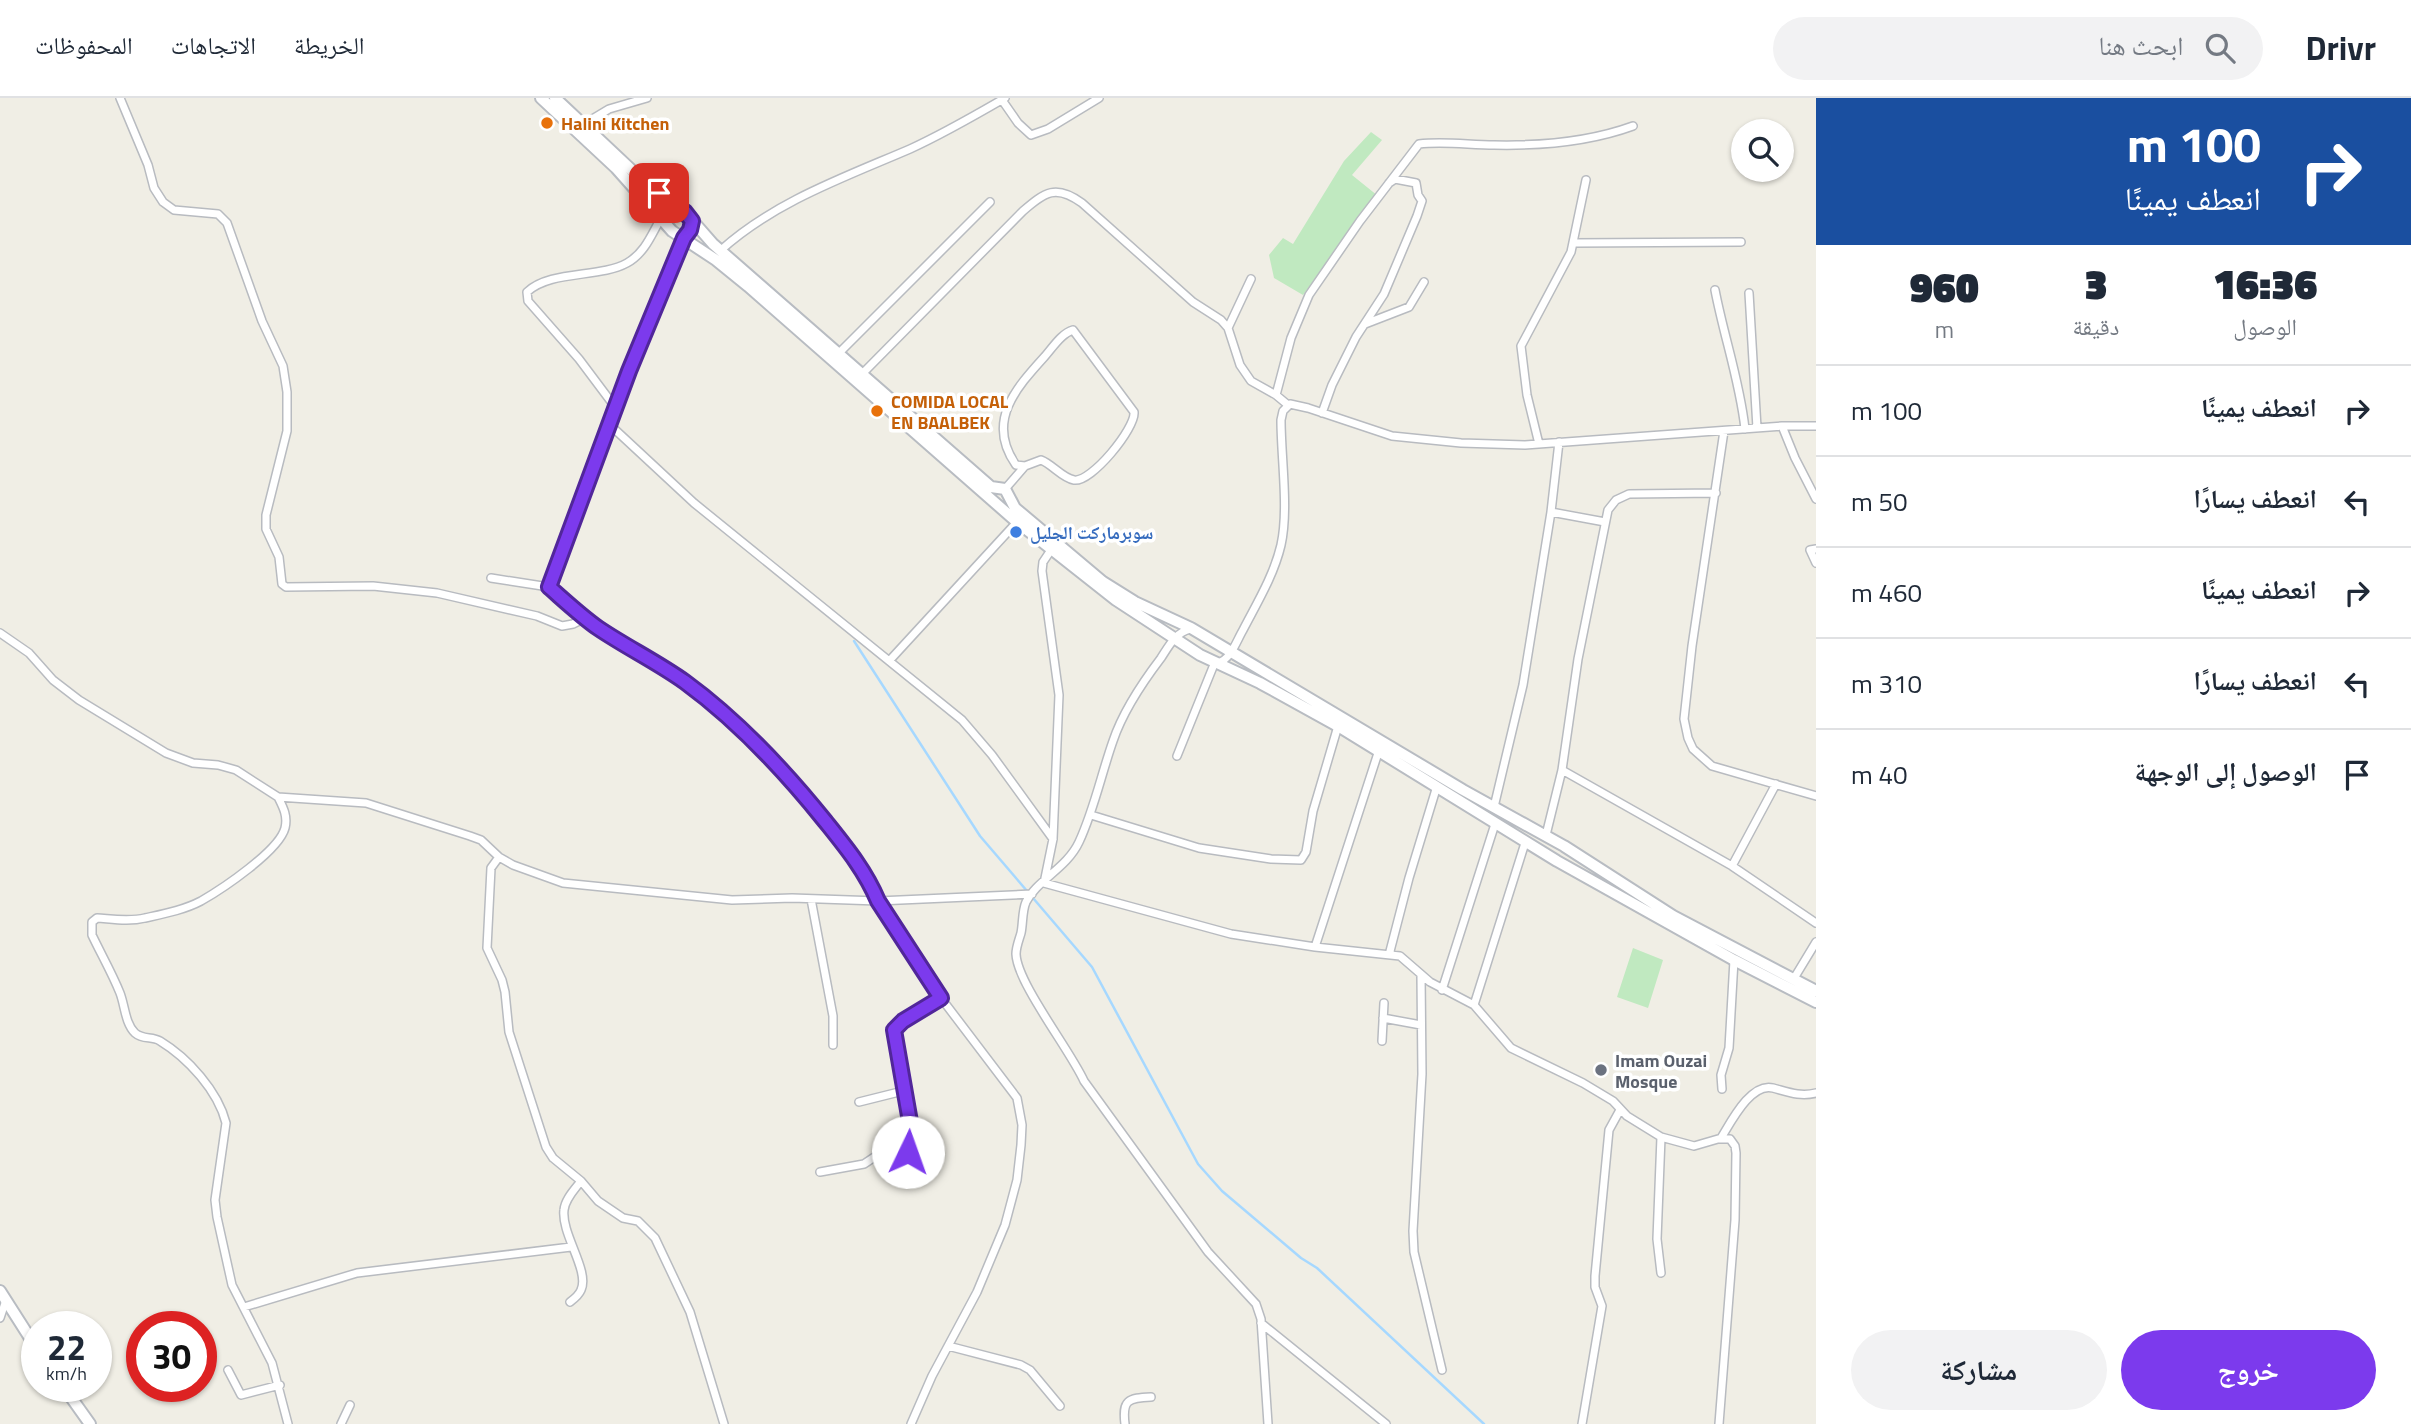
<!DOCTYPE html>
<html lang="ar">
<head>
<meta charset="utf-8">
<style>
	:root { --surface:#fff; --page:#f2f2f3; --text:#1f2937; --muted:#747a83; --line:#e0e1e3; --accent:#7c3aed }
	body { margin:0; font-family:"Titillium Web","Noto Naskh Arabic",sans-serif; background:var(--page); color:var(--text); direction:rtl; height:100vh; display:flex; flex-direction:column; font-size:26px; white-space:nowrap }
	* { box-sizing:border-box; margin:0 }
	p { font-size:23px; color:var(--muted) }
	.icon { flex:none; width:38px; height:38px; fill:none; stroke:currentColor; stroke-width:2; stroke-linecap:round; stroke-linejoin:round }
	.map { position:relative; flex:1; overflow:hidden; direction:ltr }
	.drawer { display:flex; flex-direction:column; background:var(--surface); width:595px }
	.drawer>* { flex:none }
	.guide { background:#1a4fa0; color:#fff; overflow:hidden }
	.buttons { position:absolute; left:1731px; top:21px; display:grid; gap:14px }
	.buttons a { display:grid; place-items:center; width:63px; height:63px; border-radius:50%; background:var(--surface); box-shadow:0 2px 5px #0004; font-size:35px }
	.speed { position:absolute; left:21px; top:1213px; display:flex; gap:14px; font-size:35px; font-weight:700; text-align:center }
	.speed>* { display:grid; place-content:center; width:91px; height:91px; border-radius:50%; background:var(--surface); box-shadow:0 2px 5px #0004; line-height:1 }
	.speed small { font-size:18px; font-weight:400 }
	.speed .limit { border:10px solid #d22; background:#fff; color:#111 }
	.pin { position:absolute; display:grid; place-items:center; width:60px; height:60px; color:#fff; margin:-30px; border-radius:14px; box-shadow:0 4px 10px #0006 }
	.me { position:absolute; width:77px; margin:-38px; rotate:3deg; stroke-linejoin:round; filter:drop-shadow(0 0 5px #0008) }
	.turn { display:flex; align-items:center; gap:24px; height:147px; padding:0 35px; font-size:32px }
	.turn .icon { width:91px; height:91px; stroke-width:2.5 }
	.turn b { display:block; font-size:49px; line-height:60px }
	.eta { display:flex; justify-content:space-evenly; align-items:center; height:119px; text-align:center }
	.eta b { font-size:42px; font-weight:800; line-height:49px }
	.button { display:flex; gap:14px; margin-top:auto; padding:14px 35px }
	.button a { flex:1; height:80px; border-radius:42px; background:var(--accent); color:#fff; font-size:28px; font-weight:800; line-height:80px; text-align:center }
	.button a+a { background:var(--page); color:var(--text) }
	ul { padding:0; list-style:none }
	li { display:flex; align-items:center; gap:21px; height:91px; padding:0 35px; border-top:2px solid var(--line) }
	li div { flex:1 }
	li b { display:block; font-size:26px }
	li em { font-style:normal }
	header { display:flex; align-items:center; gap:42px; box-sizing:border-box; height:98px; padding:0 35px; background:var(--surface); border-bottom:2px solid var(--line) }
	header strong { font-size:33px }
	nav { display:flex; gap:38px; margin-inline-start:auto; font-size:24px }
	.search { width:490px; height:63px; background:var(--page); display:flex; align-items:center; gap:18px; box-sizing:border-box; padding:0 24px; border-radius:38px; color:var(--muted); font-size:26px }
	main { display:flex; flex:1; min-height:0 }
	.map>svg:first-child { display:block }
</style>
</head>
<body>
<header>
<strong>Drivr</strong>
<div class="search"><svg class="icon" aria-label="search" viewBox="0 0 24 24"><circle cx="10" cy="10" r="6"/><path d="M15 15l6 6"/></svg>ابحث هنا</div>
<nav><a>الخريطة</a><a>الاتجاهات</a><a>المحفوظات</a></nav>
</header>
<main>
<section class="drawer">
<div class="guide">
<div class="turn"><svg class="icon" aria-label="right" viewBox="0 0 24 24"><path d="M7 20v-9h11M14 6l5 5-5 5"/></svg><div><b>100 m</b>انعطف يمينًا</div></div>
</div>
<div class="eta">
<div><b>16:36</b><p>الوصول</p></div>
<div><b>3</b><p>دقيقة</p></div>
<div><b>960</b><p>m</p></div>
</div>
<ul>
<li><svg class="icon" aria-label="right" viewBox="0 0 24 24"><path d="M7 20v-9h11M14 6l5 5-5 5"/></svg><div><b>انعطف يمينًا</b></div><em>100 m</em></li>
<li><svg class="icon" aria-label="left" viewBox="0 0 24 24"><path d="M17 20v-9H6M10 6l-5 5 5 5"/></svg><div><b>انعطف يسارًا</b></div><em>50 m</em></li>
<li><svg class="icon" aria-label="right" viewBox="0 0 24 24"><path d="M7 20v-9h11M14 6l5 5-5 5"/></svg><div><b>انعطف يمينًا</b></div><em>460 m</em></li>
<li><svg class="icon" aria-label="left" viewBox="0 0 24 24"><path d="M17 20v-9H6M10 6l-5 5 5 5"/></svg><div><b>انعطف يسارًا</b></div><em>310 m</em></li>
<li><svg class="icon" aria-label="arrive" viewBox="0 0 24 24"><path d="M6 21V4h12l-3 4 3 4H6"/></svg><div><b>الوصول إلى الوجهة</b></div><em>40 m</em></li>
</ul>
<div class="button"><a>خروج</a><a>مشاركة</a></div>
</section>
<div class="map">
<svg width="1816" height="1326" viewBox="0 0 1816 1326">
	<rect width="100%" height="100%" fill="#f0eee5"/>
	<path fill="#c0e9c0" d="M1371,34L1382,42L1352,77L1378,98L1303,197L1274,180L1269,157L1283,140L1293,146L1344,63Z
		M1633,850L1663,862L1648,910L1617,899Z"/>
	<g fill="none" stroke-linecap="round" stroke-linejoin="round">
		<path stroke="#a6d8ff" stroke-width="2.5" d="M854,543L980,738L1092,869L1198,1066L1222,1093L1301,1160L1317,1170L1484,1326"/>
		<g stroke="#b8bbc0" stroke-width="10">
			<path id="street" d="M120,0L148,67L154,90L163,104L174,112L218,116L227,125L262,223L283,268L287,294V333L266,417V431L279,459L282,486L286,489L373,488L437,495L537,518L562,528L573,526L585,520
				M1002,2L1018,25L1031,37L1048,31L1099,0
				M584,26L609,11L647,0
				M1574,145L1741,144
				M721,152C774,104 845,79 910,51C943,36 974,18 1005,0
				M1715,192C1724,239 1740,284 1745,331
				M1749,195L1757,330
				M1365,226L1409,209L1424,184
				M1228,230L1251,181
				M839,255L990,104
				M863,275L1023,113C1045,94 1056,86 1082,105L1193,204L1221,222L1228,230L1240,267L1251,283L1276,297L1288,307
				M1276,297L1291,240L1309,197L1360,123L1419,46C1444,43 1470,47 1494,47C1540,48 1589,44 1633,28
				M615,309L579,261L528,203L527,194C550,172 600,180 627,165C654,150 656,114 675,106
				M1322,315L1332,287L1356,239L1384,196L1417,118L1422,103L1418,97L1416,85L1395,81L1389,85
				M609,326L694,405L962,622L992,657L1053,741
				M1782,328L1795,360L1816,401
				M1724,333L1692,548L1684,621L1688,640L1693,651L1712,668L1816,698
				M1539,346L1527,297L1521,248L1571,154L1586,82
				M1005,391L1025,368L1041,362C1052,366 1062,380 1074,382C1091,385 1136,330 1134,314L1073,232C1062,235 1053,249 1046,257C1017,289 985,323 1016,367L1025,368
				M1551,414L1605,424
				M1816,451L1810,452L1816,465
				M1051,452L1043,464L1042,473L1059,597L1053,741L1044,785L1231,836L1315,849L1400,858L1430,884L1474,907L1511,950L1583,985L1613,1003L1627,1018L1661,1039L1694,1048L1718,1041H1730L1735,1048L1736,1055L1735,1122L1719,1326
				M491,480L549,489L596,529L674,576L701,596L753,643L786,677L851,755L870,785L878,803L935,892L1017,1000L1022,1027L1021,1047L1017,1082L1005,1127L977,1194L932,1278L911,1326
				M549,489L629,273L692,123
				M1190,531C1175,535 1169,548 1161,560C1142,585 1123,613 1113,643C1101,677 1094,712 1079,744C1067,770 1037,782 1026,804C1022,813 1023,826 1021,835C1019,842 1016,849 1016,856C1017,885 1070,952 1084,983L1208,1154L1256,1206L1261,1221L1268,1326
				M0,535L29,555L53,582L79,602L166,655L193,665L218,667L236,672L278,699L366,705L470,738L481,742L499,759L513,767L563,785L732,802L792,800L878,803L1032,796
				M890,562L1017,424
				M1218,565C1231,561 1236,544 1243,532C1257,505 1274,477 1281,447C1289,411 1281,360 1281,322L1283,313L1290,306L1308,310L1392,338L1461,345L1525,347L1782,328H1816
				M1177,658L1215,564
				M1562,672L1732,768L1816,825
				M278,699C283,709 288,718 285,730C279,753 222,791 201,803C184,812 163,816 145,820C129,824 112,821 97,820L92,824V837C101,856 112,875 120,895C125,908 125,925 135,935C143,942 152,938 160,943C188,960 218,993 226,1025L215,1102L217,1119L232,1187L272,1265L288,1326
				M1494,709L1523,587L1551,414L1559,344
				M1091,717L1199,750L1271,761L1301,762L1306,754L1313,713L1338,628
				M1546,737L1562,672L1578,561L1608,412L1616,402L1629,396L1716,395
				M499,759L491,770L487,850L502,882L505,894L509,934L546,1049L553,1060L581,1083L598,1103L623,1120L638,1123L655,1140L690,1214L724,1326
				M1732,768L1776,686
				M811,801L833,918V947
				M1315,849L1379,652
				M1389,857L1409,780L1437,688
				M1421,877L1422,976L1413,1133L1414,1154L1442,1272
				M1793,882L1816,844
				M1442,892L1495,726
				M1474,907L1525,745
				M1383,920L1421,927
				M1382,943L1384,905
				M1722,991L1721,977L1729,950L1734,862
				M859,1004L903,993
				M1661,1039L1657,1141L1661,1175
				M1721,1040C1731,1024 1751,984 1773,990C1788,994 1800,999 1816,995
				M820,1074L864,1066L876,1058L912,1051L913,1041L894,932L903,923L941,900
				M570,1204C574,1201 579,1197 581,1192C590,1173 561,1136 564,1112C565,1101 575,1091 581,1083
				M244,1209L357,1175L571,1149
				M0,1220L6,1202
				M1261,1225L1386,1326
				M948,1248L1021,1267L1030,1272L1060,1308
				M228,1272L241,1297L280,1287
				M341,1326L350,1307
				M1125,1326C1122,1302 1128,1300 1151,1299
				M1582,1326L1602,1208L1595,1189V1178L1609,1032L1620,1012"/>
		</g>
		<g stroke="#b8bcc2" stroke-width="14">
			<path id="secondary" d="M541,0L616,70L672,133L716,162L748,188L1017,424L1116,502L1200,557L1260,585L1338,628L1557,763L1734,862L1816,904
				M555,0L640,80L685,114L713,146L991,389L1005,391L1015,410L1103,484L1135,504L1191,530L1463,692L1564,748L1673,818L1816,893
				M0,1193L37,1251
				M63,1288L90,1326"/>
		</g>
		<use href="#street" stroke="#fff" stroke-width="7"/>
		<use href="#secondary" stroke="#fff" stroke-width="10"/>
	</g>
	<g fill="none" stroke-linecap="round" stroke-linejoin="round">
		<g stroke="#51269a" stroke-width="18">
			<path id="route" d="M659,95L685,114L692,123L690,132L684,140L629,273L549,489C565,503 581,518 598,530C626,549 657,564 685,584C737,622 784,672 825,723C845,748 865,772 878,803L941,900L903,923L894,932L913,1041L912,1051L908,1054"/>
		</g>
		<use href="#route" stroke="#7c3aed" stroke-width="12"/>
	</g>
	<g fill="#e8710a" stroke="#fff" stroke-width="2.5">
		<circle cx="547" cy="25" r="7"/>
		<circle cx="877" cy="313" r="7"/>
	</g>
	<circle fill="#3f7fe0" stroke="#fff" stroke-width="2.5" cx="1016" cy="434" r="7"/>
	<circle fill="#6b7280" stroke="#fff" stroke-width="2.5" cx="1601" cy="972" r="7"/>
	<g text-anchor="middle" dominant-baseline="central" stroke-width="7" stroke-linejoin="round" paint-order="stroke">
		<g font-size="18" font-weight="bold" fill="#c56008" stroke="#fff" text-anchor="start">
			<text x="561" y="25">Halini Kitchen</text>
			<text x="891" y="303">COMIDA LOCAL<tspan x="891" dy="21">EN BAALBEK</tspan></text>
		</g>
		<g font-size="18" font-weight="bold" fill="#366cbe" stroke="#fff" text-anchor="start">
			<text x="1030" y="434">سوبرماركت الجليل</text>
		</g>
		<g font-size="18" font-weight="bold" fill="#5b616d" stroke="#fff" text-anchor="start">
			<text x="1615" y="962">Imam Ouzai<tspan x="1615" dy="21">Mosque</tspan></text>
		</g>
	</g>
</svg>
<div class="buttons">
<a><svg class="icon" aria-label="search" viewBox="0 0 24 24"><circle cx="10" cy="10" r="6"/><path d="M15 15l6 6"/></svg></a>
</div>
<div class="speed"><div>22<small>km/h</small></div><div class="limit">30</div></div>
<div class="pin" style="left:659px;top:95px;background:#d93025"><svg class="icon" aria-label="arrive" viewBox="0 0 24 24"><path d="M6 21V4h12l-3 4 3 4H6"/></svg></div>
<svg class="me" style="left:908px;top:1054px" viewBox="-20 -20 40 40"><circle r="19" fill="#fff"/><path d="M0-13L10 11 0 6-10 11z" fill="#7c3aed"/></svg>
</div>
</main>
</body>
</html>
